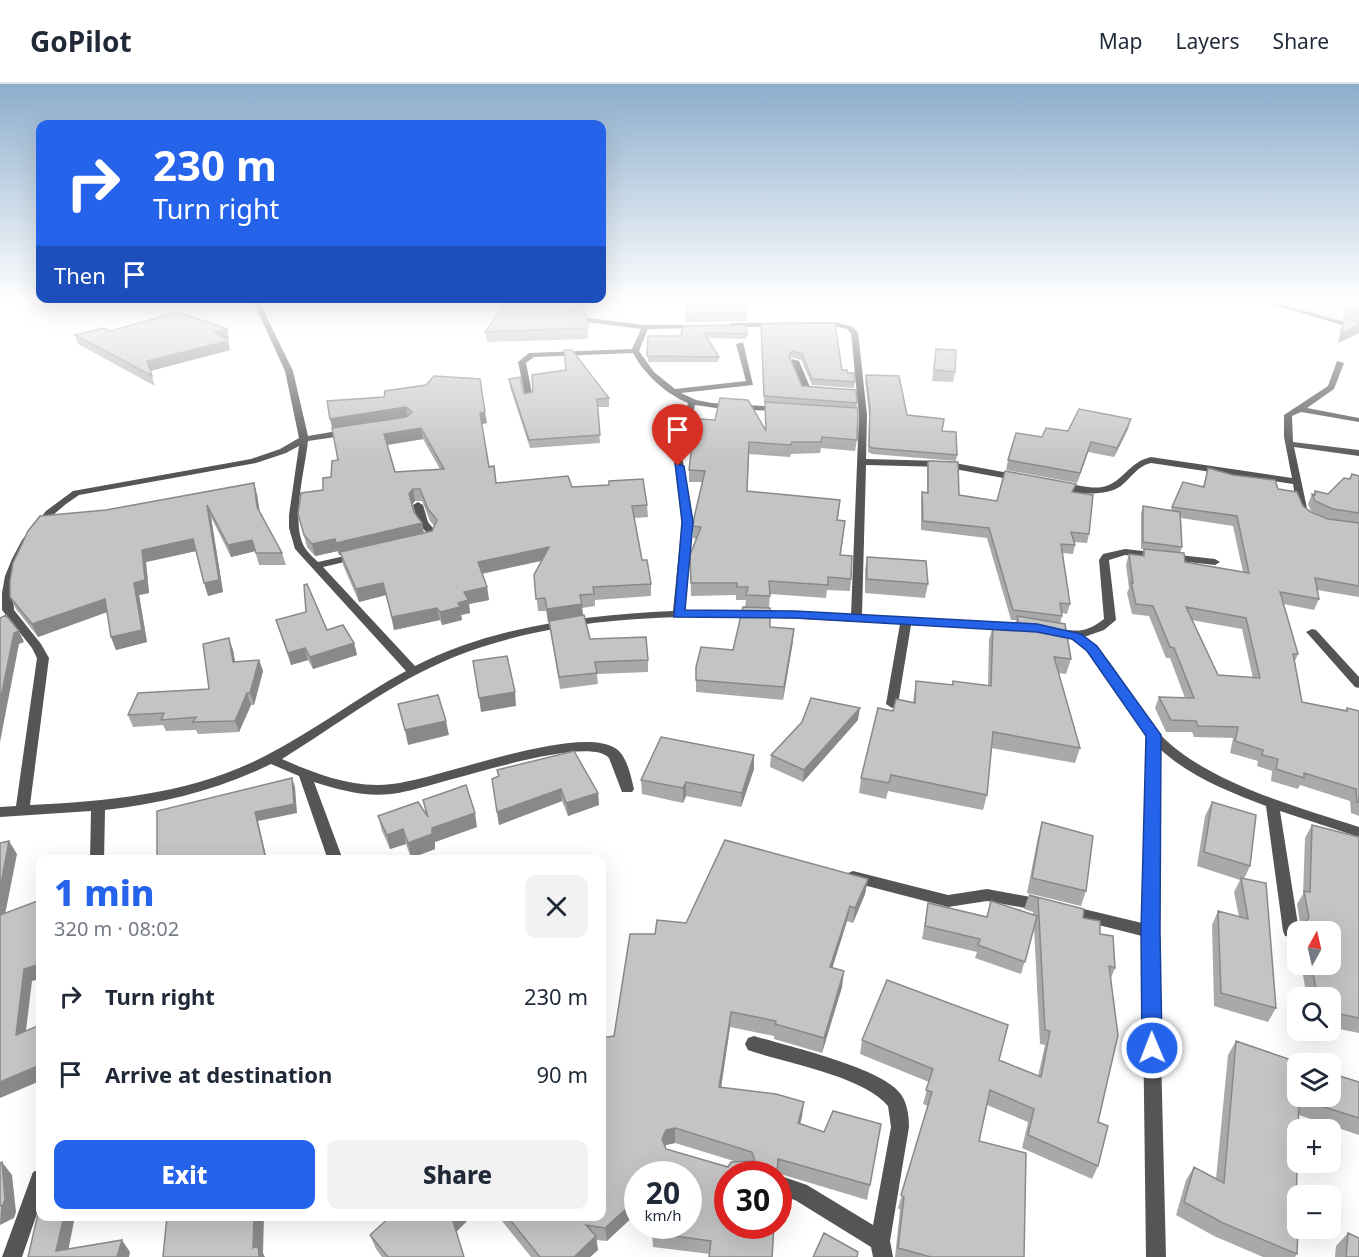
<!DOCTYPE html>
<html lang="en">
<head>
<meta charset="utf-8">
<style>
	:root { --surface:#fff; --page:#f2f2f3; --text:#1f2937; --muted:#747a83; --line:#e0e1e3; --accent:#2563eb }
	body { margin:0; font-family:"Noto Sans",sans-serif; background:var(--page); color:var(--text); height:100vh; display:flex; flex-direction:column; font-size:22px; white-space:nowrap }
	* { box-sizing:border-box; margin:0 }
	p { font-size:20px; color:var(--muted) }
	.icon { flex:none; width:33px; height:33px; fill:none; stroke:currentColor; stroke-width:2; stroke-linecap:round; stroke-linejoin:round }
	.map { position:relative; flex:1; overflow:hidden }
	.panel { position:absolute; left:36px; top:771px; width:570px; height:366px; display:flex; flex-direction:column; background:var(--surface); border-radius:12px; box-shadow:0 6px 24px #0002 }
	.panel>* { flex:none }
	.hud { position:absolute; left:36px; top:36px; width:570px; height:183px; border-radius:12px; box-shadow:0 6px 24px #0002; background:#2563eb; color:#fff; overflow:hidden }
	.needle { width:39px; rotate:8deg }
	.fabs { position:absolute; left:1287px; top:837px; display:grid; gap:12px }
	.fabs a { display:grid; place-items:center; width:54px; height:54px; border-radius:12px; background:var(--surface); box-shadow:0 6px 24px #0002; font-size:30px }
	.speed { position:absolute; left:624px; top:1077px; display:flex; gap:12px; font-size:30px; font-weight:700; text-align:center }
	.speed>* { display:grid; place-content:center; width:78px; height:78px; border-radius:50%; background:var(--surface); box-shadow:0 6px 24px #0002; line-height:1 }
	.speed small { font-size:15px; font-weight:400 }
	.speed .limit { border:9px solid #d22; background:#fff; color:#111 }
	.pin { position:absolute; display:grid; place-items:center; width:51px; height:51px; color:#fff; margin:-62px -26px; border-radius:50% 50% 50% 0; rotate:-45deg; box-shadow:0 0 6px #0007 }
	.pin .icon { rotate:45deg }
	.me { position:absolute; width:66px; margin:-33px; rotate:359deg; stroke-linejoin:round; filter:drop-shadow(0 0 4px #0008) }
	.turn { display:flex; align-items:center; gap:21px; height:126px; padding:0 18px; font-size:27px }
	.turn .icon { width:78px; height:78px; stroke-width:2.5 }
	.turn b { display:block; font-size:42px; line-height:51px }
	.then { display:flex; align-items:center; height:57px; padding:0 18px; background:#0003; gap:12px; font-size:22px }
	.round { display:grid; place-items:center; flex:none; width:63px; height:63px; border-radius:12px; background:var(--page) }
	.summary { display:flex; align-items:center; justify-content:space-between; height:102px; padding:0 18px }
	h1 { font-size:36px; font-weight:800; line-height:45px; color:var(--accent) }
	.action { display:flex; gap:12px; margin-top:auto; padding:12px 18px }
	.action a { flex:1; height:69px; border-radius:12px; background:var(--accent); color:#fff; font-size:24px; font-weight:800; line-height:69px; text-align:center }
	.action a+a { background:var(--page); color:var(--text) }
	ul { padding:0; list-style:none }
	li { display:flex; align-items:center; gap:18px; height:78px; padding:0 18px }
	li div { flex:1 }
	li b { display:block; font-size:22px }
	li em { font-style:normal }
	header { display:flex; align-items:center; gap:36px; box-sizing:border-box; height:84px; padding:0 30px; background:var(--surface); border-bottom:2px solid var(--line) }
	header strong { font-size:28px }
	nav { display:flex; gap:33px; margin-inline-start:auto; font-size:21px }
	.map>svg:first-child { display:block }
</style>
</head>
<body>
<header>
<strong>GoPilot</strong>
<nav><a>Map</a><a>Layers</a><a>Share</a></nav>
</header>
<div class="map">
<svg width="1359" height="1173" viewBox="0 0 1359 1173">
	<rect width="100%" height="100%" fill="#fff"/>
	<path fill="#dcdcdc" d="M1281,215H1359V224L1341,222L1339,234L1359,238V242L1288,222Z"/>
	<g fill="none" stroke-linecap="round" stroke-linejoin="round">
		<path fill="#555" fill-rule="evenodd" d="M792,275L799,277L810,303L821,305V309L804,307L791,277Z"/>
		<path fill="#555" fill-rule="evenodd" d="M252,215H258L293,287L308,352L349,345L353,348L349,351L308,357C305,385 290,440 305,464C308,469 314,474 318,478L358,469L362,470L363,472L362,474L323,483L415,582C493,542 586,531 673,527L682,438L674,371L688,319C666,310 644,290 633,269L534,273L526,279L533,314L526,316L518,278L529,269L632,265L641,245L580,237L568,232L564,223L567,221L569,222L574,231L581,233L645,241H701V243L699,244L648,245L639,267L654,288L675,305L746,297L736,260L743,258L753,301L681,309L696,316L712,319L781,323L785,325L781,327L723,325L695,321L682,371L692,438L684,527H769L851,531L859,331L851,249L847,245L834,242L731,243L728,241L731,239L834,238L851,242L858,248L867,331L866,375L944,377L1020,391L1025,394L1020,397L944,383L866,381L862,531L1028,541L1034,544L1028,547L911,541L898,620L892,624L886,620L900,540C755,533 592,518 454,573C392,598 339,640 282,675C316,690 354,705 392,700C440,695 576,640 615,664C627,671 631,693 634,705L632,708H622L609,674C586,648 429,706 391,710C365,713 339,706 314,698L343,776H328L299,692L271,680C218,706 164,719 105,726L104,776H90L91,727L0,733V723L16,722L37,574L32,564L2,526V509L5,492L12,475L22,456L46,427L73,407L251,375L280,365L299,354L285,287ZM299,362L289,431V444L295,465L406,587C358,613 314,647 265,672C192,710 111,717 30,721L49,574L41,560L14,526L13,509L16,492L31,458L53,431L66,420L79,411L256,379L286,369Z
			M1254,215H1263L1359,242V246Z
			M1337,277L1344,279L1334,305L1307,324L1359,334V338L1301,328L1292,332L1293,358L1359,366V372L1294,363L1308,429L1306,431H1300L1298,429L1293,400L1151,379C1137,382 1131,394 1121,402C1106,413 1069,411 1055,402C1064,396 1089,406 1102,403C1122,400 1128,378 1151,373L1292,394L1284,353V331L1328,302Z
			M418,418L423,421L428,438L437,449L434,457L424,460L419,457L426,453L427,449L418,439L413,421Z
			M1125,465L1215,475L1220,478L1215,481L1125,471L1109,476L1116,536L1104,546L1084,553C1117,577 1131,618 1157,647C1201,697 1297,723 1359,743V753L1280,727L1299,847L1297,852L1291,853L1285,852L1283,847L1266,722C1229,708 1189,692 1160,665L1158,847L1166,1173H1146L1142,852L1067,833L1062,831L1059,827L1062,823L1067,821L1142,839L1147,653L1104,587L1084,564L1068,553L1047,548L1045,546L1051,543C1074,547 1084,551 1104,535L1099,476L1103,470Z
			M1312,545L1316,546L1359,593V604L1355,603L1308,550L1306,548Z
			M853,787L948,811L987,805L1041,815L1046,817L1049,821L1046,825L1041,827L987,817L948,823L848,797L845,793L848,789Z
			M754,952C787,962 878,983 899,1008C907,1017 909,1031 909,1043L890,1157L893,1173H873L871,1163L795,1116L778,1111V1091L807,1101L873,1141L891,1043L888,1022C864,992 785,979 748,966L745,960L748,954Z
			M40,1085V1121L22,1173H2L33,1088Z"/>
	</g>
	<path fill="#a9a9a9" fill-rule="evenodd" d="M509,215H586L588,255L487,258L485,248ZM569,220L574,227L568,225L566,221Z
		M746,215V237L685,238V230Z
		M1349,215L1357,216L1359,215V249L1338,259L1341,243L1344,236L1343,235L1345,224Z
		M761,240L848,289L855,298L854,304L812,301L801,276L791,273L790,274L802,302L857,319V356L855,367L821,364L820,369L791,370L790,373L749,370L747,407L840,416L838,436L845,437L841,471L851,495L850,507L827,506L826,514L770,510L769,524L770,543L793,557L783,616L696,608V583L733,566L745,523L746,516H736V511L691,512L690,471L696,455L693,454V442L702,398H689V386L765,345V319H764Z
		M683,242L747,250L746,255L708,254L719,273L718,278H648V252H681Z
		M227,245L229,255L226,256L228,257L230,266L150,287L155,302L78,260L75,251L110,247Z
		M936,265L955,288L953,298L932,297Z
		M866,291L907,331L942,347L957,371L956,377L872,370L868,368L869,331L865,296Z
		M509,295L524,310L609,314V323H597L600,359L530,364L510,303Z
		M384,313L487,339L482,340L489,383L496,399L572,403L647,421L648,433L634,434L642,476L651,500V512L595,516V522L582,524L583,532L590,555L648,576V588L597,590L598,600L560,605L549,538H548L546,527H538L534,491L541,477L482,490L487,503L489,516L469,520L470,529L461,531L462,536L442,541L440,536L394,546L386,511L359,518L343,481L341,470L339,471L338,467L315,472L307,463L298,430L323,406L331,393L338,376L327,317ZM423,355L440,385L395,388L387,361ZM415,417H422L430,437L434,442L432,447L424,449L422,439L414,428L412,421Z
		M1131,335L1128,345L1114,373L1088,368L1077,399L1006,386L1008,376L1042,353L1068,347Z
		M928,377L959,411L997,417L1074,408L1089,450L1087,459L1074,458L1075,461L1073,470L1062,469L1070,520L1067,530L1062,529V532L1060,539L1071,575L1066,590L1058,589L1080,664L1075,679L991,664L987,711L983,726L888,707L886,715L859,709L861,694L893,627L913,618L916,597L952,601L953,597L988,602L989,556L993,541L1014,544L1016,536H1011L987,454L921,446V417L922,408H927V386Z
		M1208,384L1278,405L1311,428L1329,435L1311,427L1308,420L1312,410L1313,411L1315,407L1328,410L1350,395L1359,392V513L1317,506L1319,515L1314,526L1284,520L1298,570L1295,577L1302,618L1345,626L1347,624L1359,627V732L1351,729L1350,717L1300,701L1298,705L1271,697L1272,687L1257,682L1258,677L1230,669L1233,654L1194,653L1192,648H1166L1155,624L1159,613L1185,614L1170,574H1166L1149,532L1132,530L1127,509L1129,504L1126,481L1129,470L1142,472L1144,465H1141V429L1143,422L1171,426L1172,423L1203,403ZM1181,434L1233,442L1243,488L1185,478L1180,469L1182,463ZM1191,536L1242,545L1253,594L1218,591Z
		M257,410L259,426L282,469L286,481H259L255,467L231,473L211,433L223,508L208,512L196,467L146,478L149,509L139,511L147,558L116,566L111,553L107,528L38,553L16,525L10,513L106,426Z
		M867,473L928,500L925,514L865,509V486Z
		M306,528L327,546L354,559L357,571L313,585L308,576L291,581L276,536Z
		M233,566L235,578L259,576L263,587L254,621H251L239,648L198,650L196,646L166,647L163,641L133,643L128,631L209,605Z
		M858,636L803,698L770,683L771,671Z
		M754,685L741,723L686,712L683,719L642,710L641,696Z
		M497,686L598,709L599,721L568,732L562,717L499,741L492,695L498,692Z
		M423,716L477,743L435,758V765L411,774L406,760L390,765L382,747L378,732L426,731Z
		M1212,718L1250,782L1244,795L1276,924L1268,938L1214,922L1212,841L1218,827L1239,833L1234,808L1240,796L1197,782L1205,732Z
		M1042,738L1086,807L1081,822L1027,809L1038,753Z
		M1312,741L1359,753V949L1330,943V914H1307L1301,880H1330V848H1300L1301,845L1297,820L1303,810L1305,754Z
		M868,795L865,810L853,839L847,837L832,884L842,903L822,969L774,955V952L730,943L721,1003L802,1033L800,1039L870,1101L867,1116L777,1089L710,1170L653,1163L652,1149L688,1142V1090H638L607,1157L596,1156L598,1166L590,1173H531L498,1132H602L614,952L655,850L686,839ZM675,1059L737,1078L728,1083L666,1065L665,1063L666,1061Z
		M1029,811L1084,825L1083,834L1100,850L1115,884L1111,894L1098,1038V1082L1092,1095L1022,1064L1028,1038L987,1021L979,1057L1024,1173H895L900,1126L898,1124L928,1022L923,1020L929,998L860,970L862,956L999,976L1038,992L1045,961L1040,960L1034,844L1021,890L975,874L977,868L922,855L928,819L987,833L1033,830V828L1024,825Z
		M1298,851V864L1296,855Z
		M1236,957L1359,998V1051L1299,1031L1296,1125L1297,1170L1295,1173H1263L1214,1152L1176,1131L1186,1096L1194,1083L1216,1095L1228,971Z
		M472,1132L456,1148L464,1173H382L376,1165L370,1151Z
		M1348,1149L1359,1173H1335L1336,1162Z"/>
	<path fill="#898989" d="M562,215H569V220L563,223Z
		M1359,241V249L1338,259L1341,250Z
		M227,245L229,255L217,258L215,248Z
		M228,257L230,266L150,287L147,277Z
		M406,323L408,334L333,346L330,335Z
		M485,328L487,339L481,340L480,329Z
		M1131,335L1128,345L1114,373L1117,364Z
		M421,344L423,355L386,361L384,350Z
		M1091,358L1088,368L1077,399L1080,389Z
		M254,399L257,410L261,435L257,423Z
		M413,405L415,417L411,422L409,410Z
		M207,421L211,433L223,508L208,512L204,499Z
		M422,439L424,451L339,471L336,459Z
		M193,455L196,467L146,478L149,509L139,511L147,558L116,566L111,553L134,499L142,466Z
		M335,455L338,467L315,472L312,460Z
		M252,456L256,467L231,473L228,461Z
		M549,463L550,475L479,490L478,478Z
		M383,499L386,511L359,518L356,505Z
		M487,503L489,516L469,520L470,529L461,531L462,536L442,541L440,528L458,519L464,508Z
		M105,515L110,527L38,553L32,540Z
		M582,520L583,533L548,538L547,525Z
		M437,524L440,536L394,546L392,533Z
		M794,545L793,557L783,616L784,603Z
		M19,547L24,558L19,560L0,658V618L14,549Z
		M229,554L233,566L237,589L233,578Z
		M354,559L357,571L313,585L310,573Z
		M305,564L308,576L291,581L288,569Z
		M259,576L263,587L254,621L250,609Z
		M515,608L516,622L481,628L479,614Z
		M247,609L251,621L239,648L235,637Z
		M860,624L858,636L803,698L804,686Z
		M446,637L449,651L408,661L405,646Z
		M754,671V685L741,723L742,709Z
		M292,694L295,703L297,729L258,737L267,776H266L255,728Z
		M686,698V712L683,719V704Z
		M561,705L562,717L499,741L497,728Z
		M598,709L599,721L568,732L566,719Z
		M475,729L477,743L435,758V765L411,774L408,759L432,744Z
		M403,745L406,760L390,765L387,751Z
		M9,757L17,770L2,846L0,842V805Z
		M868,795L865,810L853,839L855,824Z
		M850,822L847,837L828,898L830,883Z
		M40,880V895L32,897L24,963L16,951L24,885Z
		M844,887L842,903L822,969L824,954Z
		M731,928L730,943L719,1018V1003Z
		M40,981V997L0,1014V998Z
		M804,1018L802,1033L796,1053L798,1039Z
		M675,1044V1059L666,1061L662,1069V1055L666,1046Z
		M2,1078L12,1091L16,1128L14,1134L0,1141Z
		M638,1114V1128L607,1157L605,1144Z
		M64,1132H75L67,1173L56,1167Z
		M254,1132H264L263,1169L265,1173H258L253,1164Z
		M454,1132H472L456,1148L452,1134Z
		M596,1152L598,1166L590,1173H574Z
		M122,1156L130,1168L129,1173H117Z"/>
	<path fill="#c4c4c4" stroke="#898989" stroke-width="1.5" fill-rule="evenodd" d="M509,215H563L568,225L587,230L588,244L485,248Z
		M572,215H586L587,222L575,219Z
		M689,215H746L747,229L685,230Z
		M1349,215L1357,216V215H1359V230L1346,226Z
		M178,228L227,245L215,248L228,257L147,277L152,292L75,251L104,244L110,247Z
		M1345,234L1359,238V241L1341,250Z
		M835,239L842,286H847L848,289H854L855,298L812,295L802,270L792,267L789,272L802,302L856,306L857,319L764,312L761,240Z
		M746,241L747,250L704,249L719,273L647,272L648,252H681L683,242Z
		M936,265L956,266L955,288L934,286Z
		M564,266H572L609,314L597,315L600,351L529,356L509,295L520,293L524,310L533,308L532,291L566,286Z
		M866,291L899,292L907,331L944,335L942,347L956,348L957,371L872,364L869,362L870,325Z
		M434,292L480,295L485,328L480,329L489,383L494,382L496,399L568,392L572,403L609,401V397L643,395L647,421L632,422L642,476H647L651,500L593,503L594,510L580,511L582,520L547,525L545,514L536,515L534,491L549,463L478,478L487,503L464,508L468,516L458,519L460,523L440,528L437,524L392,533L383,499L356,505L340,468L432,447L437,436L428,425L420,405H413L409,410L414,428L422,439L336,459L335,455L312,460L304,451L298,430L301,409L323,406V394L331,393L332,377L338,376L332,344L406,333L412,328L406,323L330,335L327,317L384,313L385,307L426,301ZM421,344L444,385L395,388L384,350Z
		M720,314L748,316L766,347L765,318L858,324L857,356L822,353L821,358H792L791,361L749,358L747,407L840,416L837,436L845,437L840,471L852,472L851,495L828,493V501L769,497L770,512L746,511L748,503H737V499H691L690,471L701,443L693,442L694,434L705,387L689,386L692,361L700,335L715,336Z
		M1079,325L1131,335L1117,364L1091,358L1080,389L1008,376L1016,349L1042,353L1046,344L1068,347Z
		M928,377L958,378L959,411L997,417L1005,387L1076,400L1072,408L1093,411L1089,450L1071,448L1075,461L1061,460L1070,520L1060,519L1062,532L1013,526L989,444L923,437L922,408L928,409Z
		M1208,384L1233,391L1275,396L1278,405L1297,408L1303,422L1311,428L1328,435L1359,439V502L1315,494L1319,515L1280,508L1298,570H1293L1302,618L1347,627V624L1359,627V718H1357L1356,705L1304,689V694L1276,685L1278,675L1262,671L1263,666L1235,657L1238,643L1198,642L1196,637L1171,636L1159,613L1194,614L1174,564L1170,563L1153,522L1136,520L1131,498L1133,499L1129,470L1144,472V465L1184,469L1185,478L1249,489L1237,432L1172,423L1183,398L1204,403ZM1186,523L1246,534L1260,594L1218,591Z
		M1352,390L1359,392V429L1333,425L1315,417L1312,410L1315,411V407L1328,410L1344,394L1350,395Z
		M254,399L257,423L282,469H256L252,456L228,461L207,421L219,496L204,499L193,455L142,466L145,496L134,499L142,546L111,553L105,515L32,540L10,513V497L13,479L28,447L40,432L106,426Z
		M1143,422L1180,428L1182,463L1143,458Z
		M867,473L926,477L928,500L867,495Z
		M307,500L327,546L343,541L354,559L310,573L305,564L288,569L276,536L306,528L304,501Z
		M743,523L770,524V543L794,545L784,603L696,596V583L701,563L733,566Z
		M6,531L19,547L14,549L0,618V534Z
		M584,531L590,555L646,553L648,576L595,578L597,589L559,593L549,537Z
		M1017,532L1065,540L1071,575L1054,573L1080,664L993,648L987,711L891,691L889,699L861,694L878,624L893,627L896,615L915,619L916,597L953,601V597L991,602L993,541L1020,545Z
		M229,554L233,578L259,576L250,609H247L235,637L193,638L196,633L161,636L164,629L128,631L138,609L209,605L203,560Z
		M507,572L515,608L479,614L473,577Z
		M438,611L446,637L405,646L398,620Z
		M811,614L860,624L804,686L771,671L802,638Z
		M661,653L754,671L742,709L686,698L683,704L641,696Z
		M574,667L598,709L566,719L561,705L497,728L492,695L499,692L497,686Z
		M292,694L294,720L255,728L266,776H157V727Z
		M466,701L475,729L432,744V750L408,759L403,745L387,751L378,732L418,718L428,733L423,716Z
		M1212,718L1256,731L1250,782L1204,768Z
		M1042,738L1093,752L1086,807L1032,794Z
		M1312,741L1359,753V934L1330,928V914H1318L1311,880H1330V848H1304L1303,841L1309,834L1304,807L1310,808Z
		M725,756L868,795L855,824L850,822L830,883L844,887L824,954L775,940L776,937L731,928L719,1003L776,1010L804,1018L798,1039L824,1048L833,1027L881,1040L870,1101L778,1075L777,1090H728V1142H774L772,1173H709L711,1157L652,1149L660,1142H688V1111L690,1109L688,1108V1090H671L667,1086L662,1090H638V1114L605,1144L586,1141L596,1152L574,1173H540L507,1132H602V954L614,952L630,850H655L657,836L686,839ZM675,1044L752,1068L755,1077L731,1078L728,1083L666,1065L662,1055L666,1046Z
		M9,757L0,805V759Z
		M1241,794L1266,799L1276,924L1221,909L1218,827L1248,835Z
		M1029,811L1084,825L1083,834L1100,837V850L1113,852L1115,884L1109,882L1118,951L1098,1038L1108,1042L1098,1082L1028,1051L1034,1025L990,1006L979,1057L1026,1069L1024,1173H931L898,1164L904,1113L901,1111L932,1008L926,1006L933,985L862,956L887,896L1008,941L999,976L1041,993L1050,947L1045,946L1038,814Z
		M40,816V880L24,885L16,951L40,941V981L0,998V831Z
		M991,817L1037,832L1025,878L978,861L980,855L925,842L928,819L987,833Z
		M1236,957L1303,980H1298V1012H1330V989L1359,998V1034L1299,1015L1298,1046L1296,1125H1298V1144L1297,1170L1223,1139L1184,1118L1194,1083L1224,1099Z
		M2,1078L5,1115L3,1121L0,1122V1079Z
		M40,1121V1132H64L56,1167L122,1156L117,1173H28Z
		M167,1132H254L253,1164L258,1162L259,1173H163Z
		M391,1132H454L452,1134L464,1173H388L370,1151Z
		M824,1149L858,1168L857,1173H813Z
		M1348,1149L1359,1154V1173H1346Z"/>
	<linearGradient id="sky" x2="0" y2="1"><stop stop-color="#8cadcc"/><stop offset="0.57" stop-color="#fff"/><stop offset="1" stop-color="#fff" stop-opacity="0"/></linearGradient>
	<rect width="1359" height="379" fill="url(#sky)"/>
	<path fill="#2563eb" stroke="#184099" stroke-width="1.5" d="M675,379L684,382L693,438L685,526L795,527L1037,540L1081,550L1097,562L1161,651L1160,847L1162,964L1160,970L1152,973L1145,970L1142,964L1141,847L1146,652L1087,567L1072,555L1037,548L795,534L674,533L682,438Z"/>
</svg>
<div class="fabs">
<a><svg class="needle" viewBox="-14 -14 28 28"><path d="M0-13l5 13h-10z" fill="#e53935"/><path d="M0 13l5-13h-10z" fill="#747a83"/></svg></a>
<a><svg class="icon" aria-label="search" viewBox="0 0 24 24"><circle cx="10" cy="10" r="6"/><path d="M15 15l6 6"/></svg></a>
<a><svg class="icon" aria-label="layers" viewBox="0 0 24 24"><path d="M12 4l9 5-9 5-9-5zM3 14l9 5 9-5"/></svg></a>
<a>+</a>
<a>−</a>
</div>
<div class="speed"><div>20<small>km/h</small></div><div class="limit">30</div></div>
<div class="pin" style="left:678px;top:382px;background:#d93025"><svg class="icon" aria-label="arrive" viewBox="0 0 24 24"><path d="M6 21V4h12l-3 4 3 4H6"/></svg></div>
<svg class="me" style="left:1152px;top:964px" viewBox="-20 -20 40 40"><circle r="17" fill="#2563eb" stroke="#fff" stroke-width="3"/><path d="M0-11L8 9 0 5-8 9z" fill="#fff"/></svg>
<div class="hud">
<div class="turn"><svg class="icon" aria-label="right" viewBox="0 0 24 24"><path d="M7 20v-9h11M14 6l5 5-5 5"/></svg><div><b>230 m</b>Turn right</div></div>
<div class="then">Then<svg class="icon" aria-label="arrive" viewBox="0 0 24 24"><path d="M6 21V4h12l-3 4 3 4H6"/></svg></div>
</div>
<section class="panel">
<div class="summary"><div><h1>1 min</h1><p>320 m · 08:02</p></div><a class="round"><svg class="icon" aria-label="close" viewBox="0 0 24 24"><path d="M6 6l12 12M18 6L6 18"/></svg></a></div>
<ul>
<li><svg class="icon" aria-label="right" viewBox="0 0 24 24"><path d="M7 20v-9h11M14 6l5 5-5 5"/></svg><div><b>Turn right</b></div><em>230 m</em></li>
<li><svg class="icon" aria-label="arrive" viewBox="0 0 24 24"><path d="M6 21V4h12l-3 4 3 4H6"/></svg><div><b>Arrive at destination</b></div><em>90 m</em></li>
</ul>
<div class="action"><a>Exit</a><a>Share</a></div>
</section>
</div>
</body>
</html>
